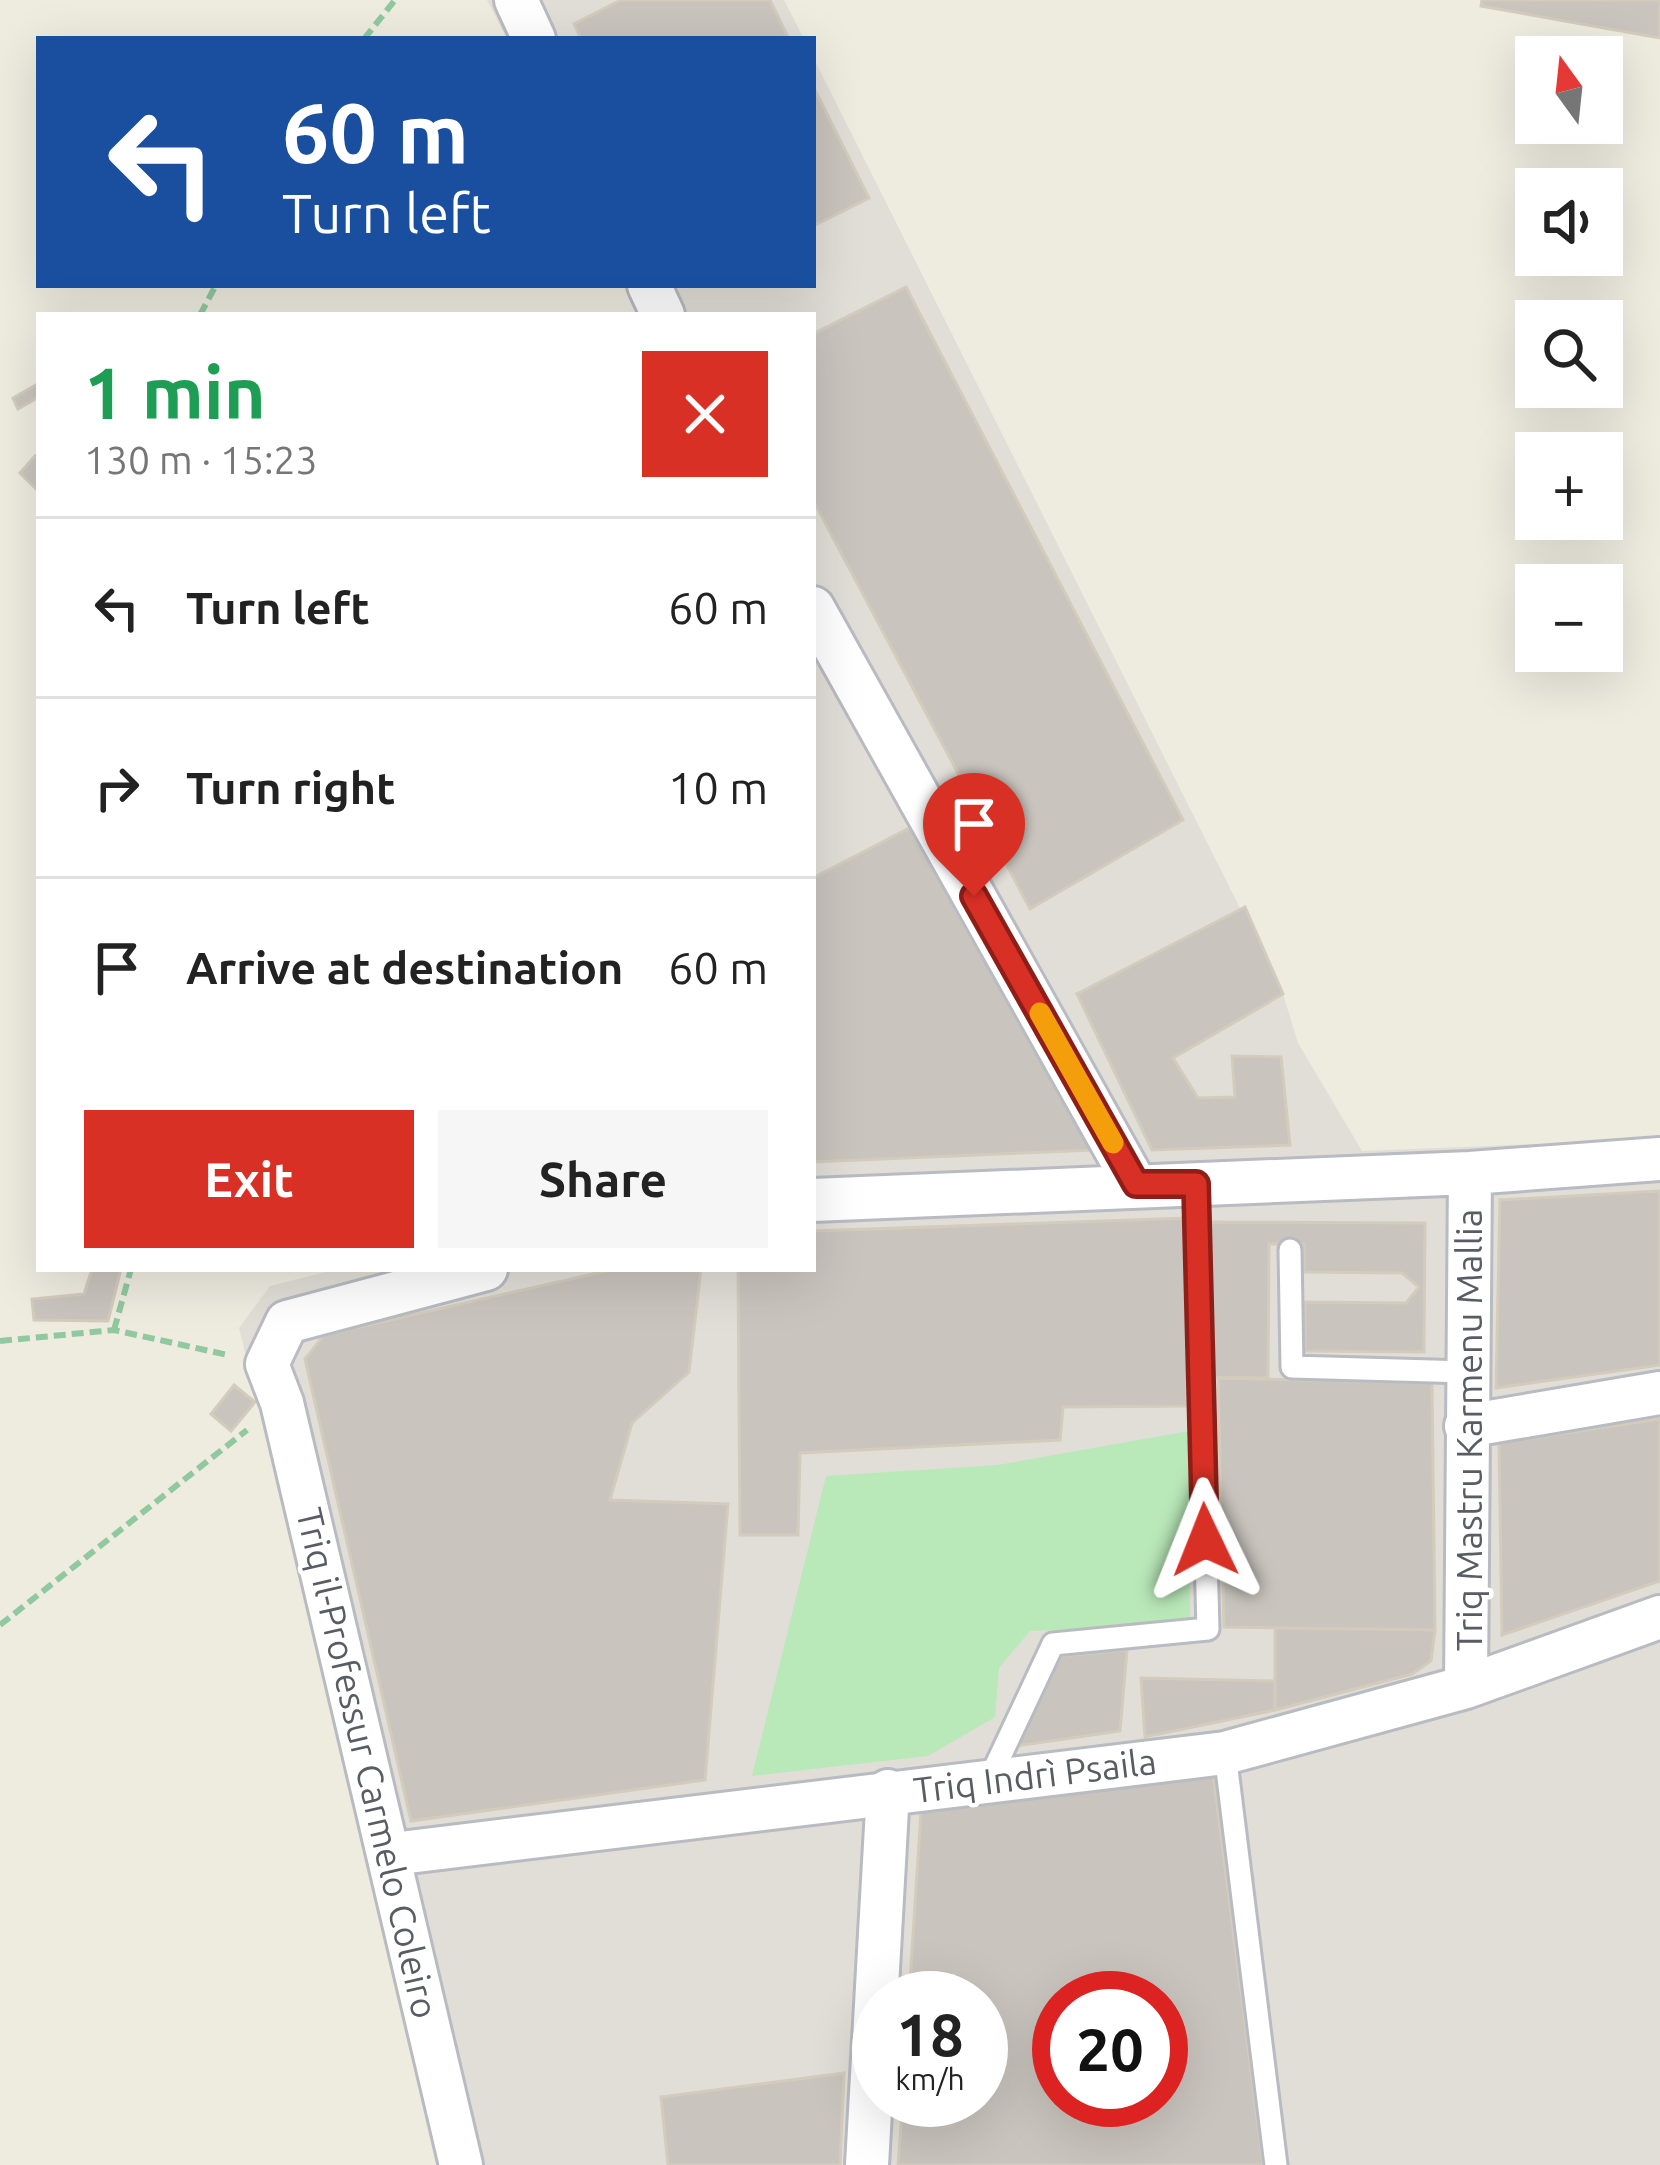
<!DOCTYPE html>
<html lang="en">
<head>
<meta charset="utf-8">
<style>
	:root { --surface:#fff; --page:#f6f6f6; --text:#222; --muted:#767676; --line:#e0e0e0; --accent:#d93025 }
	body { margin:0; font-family:Ubuntu,sans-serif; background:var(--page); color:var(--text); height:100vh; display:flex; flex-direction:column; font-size:45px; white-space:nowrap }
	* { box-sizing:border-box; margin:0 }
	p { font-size:39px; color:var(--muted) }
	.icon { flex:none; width:66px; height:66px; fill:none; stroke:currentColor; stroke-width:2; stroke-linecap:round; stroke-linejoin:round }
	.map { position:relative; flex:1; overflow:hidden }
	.panel { position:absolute; left:36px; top:312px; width:780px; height:960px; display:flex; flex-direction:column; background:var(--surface); border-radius:0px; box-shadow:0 12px 48px #0002 }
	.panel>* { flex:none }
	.guide { position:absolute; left:36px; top:36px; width:780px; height:252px; border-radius:0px; box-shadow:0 12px 48px #0002; background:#1a4fa0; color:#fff; overflow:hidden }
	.needle { width:78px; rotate:345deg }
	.tools { position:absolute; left:1515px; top:36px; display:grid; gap:24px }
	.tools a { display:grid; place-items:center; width:108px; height:108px; border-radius:0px; background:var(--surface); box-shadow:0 12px 48px #0002; font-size:60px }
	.speed { position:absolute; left:852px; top:1971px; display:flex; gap:24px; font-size:60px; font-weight:700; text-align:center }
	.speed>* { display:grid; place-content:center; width:156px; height:156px; border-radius:50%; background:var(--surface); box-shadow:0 12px 48px #0002; line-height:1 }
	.speed small { font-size:30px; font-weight:400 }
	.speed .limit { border:18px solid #d22; background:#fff; color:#111 }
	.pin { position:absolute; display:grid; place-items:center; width:102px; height:102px; color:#fff; margin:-123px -51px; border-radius:50% 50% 50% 0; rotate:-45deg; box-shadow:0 0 12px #0007 }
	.pin .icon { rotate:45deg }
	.me { position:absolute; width:132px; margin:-66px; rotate:358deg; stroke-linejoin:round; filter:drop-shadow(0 0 9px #0008) }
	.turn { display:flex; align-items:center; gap:42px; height:252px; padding:0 48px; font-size:54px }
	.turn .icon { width:156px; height:156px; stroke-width:2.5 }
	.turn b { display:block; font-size:84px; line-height:102px }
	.round { display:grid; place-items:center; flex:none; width:126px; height:126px; border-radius:0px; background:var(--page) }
	.summary { display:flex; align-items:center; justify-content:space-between; height:204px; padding:0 48px }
	h1 { font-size:72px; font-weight:600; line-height:90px; color:#1e9e55 }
	.button { display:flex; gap:24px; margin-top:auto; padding:24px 48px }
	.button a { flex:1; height:138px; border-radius:0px; background:var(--accent); color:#fff; font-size:48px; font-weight:600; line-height:138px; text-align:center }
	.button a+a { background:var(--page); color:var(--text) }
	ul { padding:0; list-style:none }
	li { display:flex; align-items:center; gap:36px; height:180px; padding:0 48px; border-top:3px solid var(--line) }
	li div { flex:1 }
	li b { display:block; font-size:45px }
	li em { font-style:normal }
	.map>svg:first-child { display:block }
</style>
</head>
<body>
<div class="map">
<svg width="1660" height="2165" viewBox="0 0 1660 2165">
	<rect width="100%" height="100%" fill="#eeebdf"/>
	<path fill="#e1ded7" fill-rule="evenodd" d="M487,0H784L804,39H507Z
		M813,57L1283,994L1298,1043L1362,1151L1660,1139V2165H447L239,1328L270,1286L337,1269H813V315H644L629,285H813ZM879,1998H981V2100H879ZM1059,1998H1161V2100H1059Z"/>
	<path fill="#b9e8b9" d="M1189,1431L1190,1625L1030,1631L999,1668L995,1717L928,1756L752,1776L826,1476L998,1465Z"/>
	<path fill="#c9c4bd" stroke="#d3ccbd" stroke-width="3" fill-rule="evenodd" d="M621,0H770L789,39H581L574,24Z
		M1482,0H1660V38L1481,6Z
		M813,86L869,198L813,226Z
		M906,287L1183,820L1030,909L813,500V334Z
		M39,383V397L18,409L13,398Z
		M35,456L39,461V492L20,473Z
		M915,825L1091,1150L813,1162V878Z
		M1245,907L1283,994L1173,1058L1198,1098L1235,1097L1232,1056L1281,1057L1290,1145L1152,1150L1077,994Z
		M1660,1191V1365L1496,1388L1500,1200Z
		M1187,1218V1406L1063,1407L1060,1440L800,1453L798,1535H740L738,1269H813V1231Z
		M1210,1222L1425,1223L1424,1352L1305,1351V1302L1406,1303L1419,1287L1402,1273L1304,1272V1244H1269L1268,1378L1208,1377Z
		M92,1269H121L108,1321L34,1320L32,1299L84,1294Z
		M615,1269H701L689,1372L632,1423L610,1500L728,1504L705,1780L411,1821L305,1359L324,1335Z
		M1218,1378L1432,1383L1435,1630L1224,1627Z
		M234,1385L255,1402L231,1431L211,1414Z
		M1660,1419V1581L1502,1635L1499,1443Z
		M1275,1628L1435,1630L1431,1661L1412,1674L1275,1710Z
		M1127,1650L1120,1731L1016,1746L1060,1656Z
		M1141,1678L1275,1681V1710L1145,1737Z
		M1213,1773L1263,2165H898L903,2100H981V1998H909L921,1811ZM1059,1998H1161V2100H1059Z
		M844,2073L840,2165H668L661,2097Z"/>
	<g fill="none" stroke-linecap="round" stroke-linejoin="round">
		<g stroke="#b8bbc1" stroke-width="27">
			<path id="service" d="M1290,1250L1292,1367L1467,1372
				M1225,1753L1276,2165
				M989,1780L1053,1644L1208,1629L1196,1185"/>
		</g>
		<g stroke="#b8bbc1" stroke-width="48">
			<path id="minor" d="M516,0L534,39
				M649,285L663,315
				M813,608L1135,1184
				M813,1200L1470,1173L1660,1159
				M1466,1426L1660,1393
				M1466,1687L1470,1173
				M392,1854L1225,1753L1466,1687L1660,1617
				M461,2165L282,1403L267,1364L287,1322L486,1269
				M867,2165L888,1791"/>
		</g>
		<path stroke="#90c8a0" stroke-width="6" stroke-dasharray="12 6" stroke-linecap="butt" d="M364,39L395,0
			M200,315L216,285
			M114,1330L131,1269
			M0,1341L114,1330L228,1355
			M0,1625L247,1430"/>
		<use href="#service" stroke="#fff" stroke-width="21"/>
		<use href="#minor" stroke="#fff" stroke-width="42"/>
	</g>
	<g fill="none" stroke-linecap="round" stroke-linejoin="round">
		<g stroke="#8d1f18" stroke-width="30">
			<path id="route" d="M974,896L1136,1184H1196L1205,1540"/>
		</g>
		<use href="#route" stroke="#d93025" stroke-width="21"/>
		<path stroke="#f59e0b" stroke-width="21" d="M1040,1013L1113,1143"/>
	</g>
	<g text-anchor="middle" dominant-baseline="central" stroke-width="9" stroke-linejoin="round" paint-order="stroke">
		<g font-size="36" fill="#595d63" stroke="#fff">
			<text transform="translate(1468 1430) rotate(-90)">Triq Mastru Karmenu Mallia</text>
			<text transform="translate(368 1763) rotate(77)">Triq il-Professur Carmelo Coleiro</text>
			<text transform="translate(1035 1775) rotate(-7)">Triq Indrì Psaila</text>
		</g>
	</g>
</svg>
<div class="tools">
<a><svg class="needle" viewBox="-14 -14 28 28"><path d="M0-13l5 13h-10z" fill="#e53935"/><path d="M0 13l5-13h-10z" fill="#767676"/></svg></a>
<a><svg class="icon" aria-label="sound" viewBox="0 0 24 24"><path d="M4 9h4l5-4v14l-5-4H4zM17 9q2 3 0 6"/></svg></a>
<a><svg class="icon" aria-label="search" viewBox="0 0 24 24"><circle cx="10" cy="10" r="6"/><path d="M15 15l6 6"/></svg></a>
<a>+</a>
<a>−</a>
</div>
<div class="speed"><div>18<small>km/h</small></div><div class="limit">20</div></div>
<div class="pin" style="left:974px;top:896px;background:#d93025"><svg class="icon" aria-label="arrive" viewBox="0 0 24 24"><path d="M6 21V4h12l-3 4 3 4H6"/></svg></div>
<svg class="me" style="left:1205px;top:1540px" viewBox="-20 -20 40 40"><path d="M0-17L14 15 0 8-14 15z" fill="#d93025" stroke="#fff" stroke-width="4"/></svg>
<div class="guide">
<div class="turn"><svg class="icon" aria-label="left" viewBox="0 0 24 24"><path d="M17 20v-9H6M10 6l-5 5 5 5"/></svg><div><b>60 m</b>Turn left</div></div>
</div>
<section class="panel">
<div class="summary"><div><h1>1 min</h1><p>130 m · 15:23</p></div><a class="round" style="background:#d93025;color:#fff"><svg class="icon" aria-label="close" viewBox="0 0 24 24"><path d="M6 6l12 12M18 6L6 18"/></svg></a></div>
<ul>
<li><svg class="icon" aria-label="left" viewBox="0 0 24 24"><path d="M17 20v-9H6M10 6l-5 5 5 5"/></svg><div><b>Turn left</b></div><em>60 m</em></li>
<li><svg class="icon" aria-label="right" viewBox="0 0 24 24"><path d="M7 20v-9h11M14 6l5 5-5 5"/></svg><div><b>Turn right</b></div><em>10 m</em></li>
<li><svg class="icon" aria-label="arrive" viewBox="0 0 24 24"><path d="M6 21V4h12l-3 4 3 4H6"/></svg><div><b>Arrive at destination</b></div><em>60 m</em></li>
</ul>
<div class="button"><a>Exit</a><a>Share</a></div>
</section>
</div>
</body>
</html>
